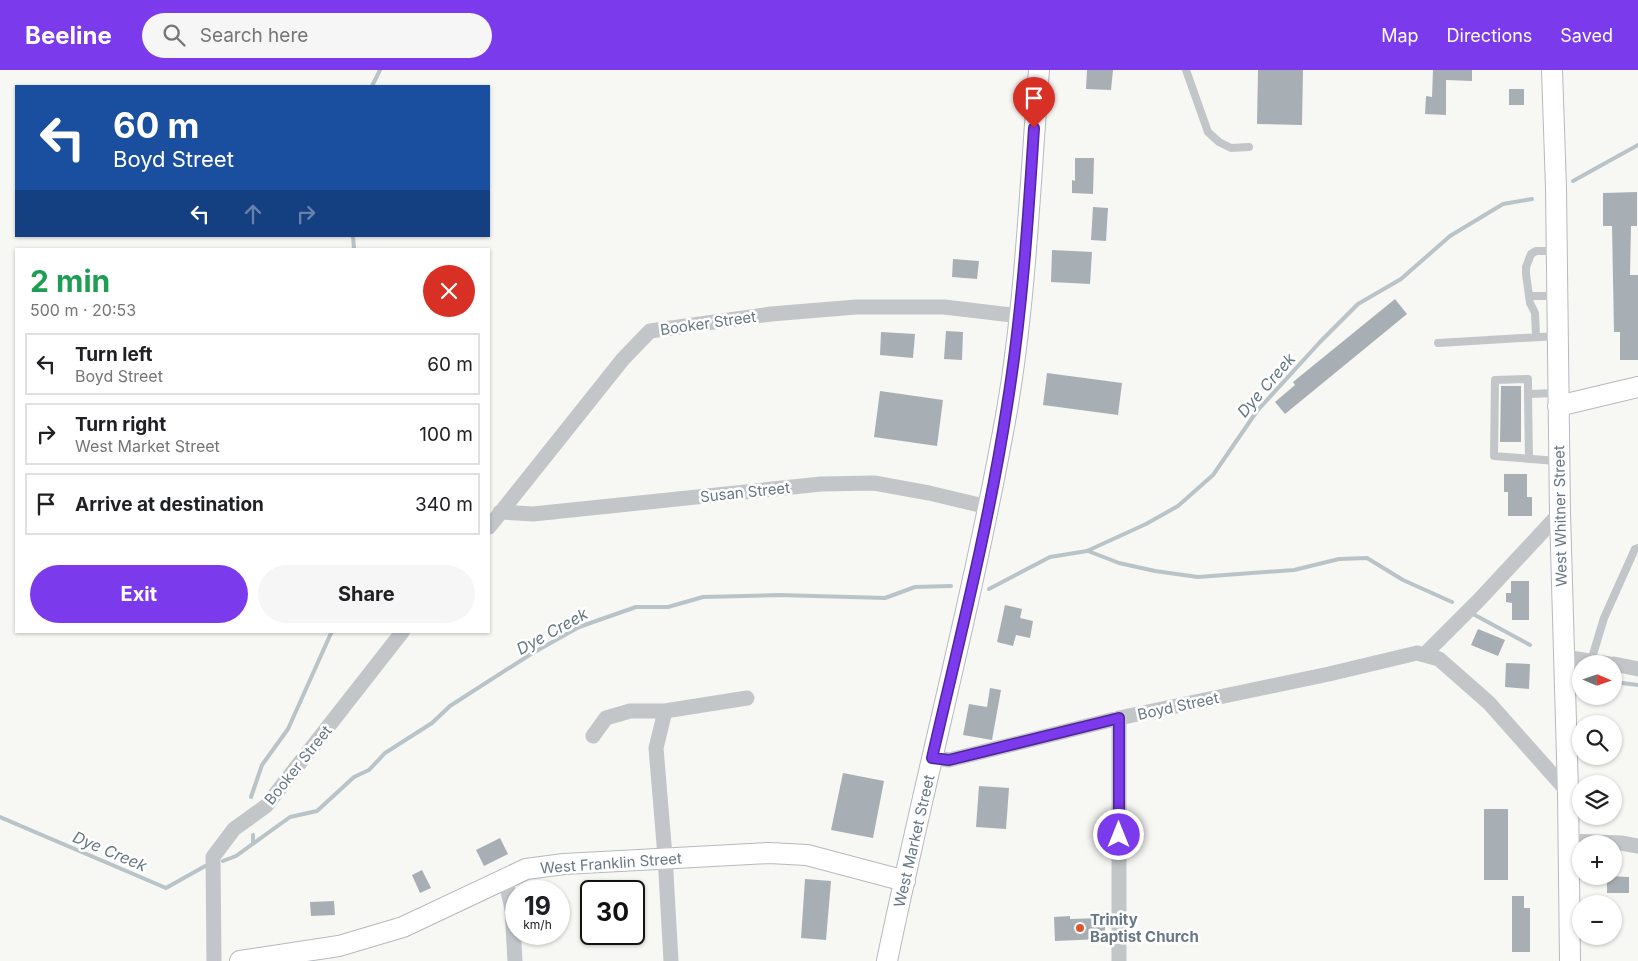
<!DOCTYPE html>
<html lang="en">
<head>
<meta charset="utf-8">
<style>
	:root { --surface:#fff; --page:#f6f6f6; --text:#202124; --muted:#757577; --line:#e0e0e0; --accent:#7c3aed }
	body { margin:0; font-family:Inter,sans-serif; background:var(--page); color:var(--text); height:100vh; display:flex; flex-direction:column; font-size:19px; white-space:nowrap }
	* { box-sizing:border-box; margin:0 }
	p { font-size:16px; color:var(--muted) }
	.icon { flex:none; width:28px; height:28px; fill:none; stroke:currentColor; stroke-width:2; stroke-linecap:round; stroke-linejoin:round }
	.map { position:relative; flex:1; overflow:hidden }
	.details { position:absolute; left:15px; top:178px; width:475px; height:385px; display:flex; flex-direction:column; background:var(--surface); border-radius:0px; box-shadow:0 1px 4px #0004 }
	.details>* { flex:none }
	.guide { position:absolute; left:15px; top:15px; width:475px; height:152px; border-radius:0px; box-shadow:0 1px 4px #0004; background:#1a4fa0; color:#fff; overflow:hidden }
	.needle { width:32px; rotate:92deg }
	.fabs { position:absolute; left:1572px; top:585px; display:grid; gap:10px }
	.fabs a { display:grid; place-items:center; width:50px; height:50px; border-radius:50%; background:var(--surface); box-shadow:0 1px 4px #0004; font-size:25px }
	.speed { position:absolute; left:505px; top:810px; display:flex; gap:10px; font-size:25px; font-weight:700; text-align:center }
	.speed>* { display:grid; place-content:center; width:65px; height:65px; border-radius:50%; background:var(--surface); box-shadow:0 1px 4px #0004; line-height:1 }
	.speed small { font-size:12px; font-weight:400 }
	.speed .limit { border:2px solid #111; border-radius:8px; background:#fff; color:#111 }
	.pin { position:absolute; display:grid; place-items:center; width:42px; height:42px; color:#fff; margin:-51px -21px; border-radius:50% 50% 50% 0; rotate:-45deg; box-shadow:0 0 5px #0007 }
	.pin .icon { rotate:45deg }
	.me { position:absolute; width:55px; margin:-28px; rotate:0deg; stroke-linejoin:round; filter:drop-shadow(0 0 4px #0008) }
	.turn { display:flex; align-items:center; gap:18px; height:105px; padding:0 15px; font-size:22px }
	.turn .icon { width:65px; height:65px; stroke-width:2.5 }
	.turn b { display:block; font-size:35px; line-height:42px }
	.lanes { display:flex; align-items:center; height:48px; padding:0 15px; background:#0003; justify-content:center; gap:25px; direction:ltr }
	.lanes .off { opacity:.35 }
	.round { display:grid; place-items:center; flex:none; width:52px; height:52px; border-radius:26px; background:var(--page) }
	.overview { display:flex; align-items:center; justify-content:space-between; height:85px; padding:0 15px }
	h1 { font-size:30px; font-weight:700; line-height:38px; color:#1e9e55 }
	.button { display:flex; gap:10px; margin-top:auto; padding:10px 15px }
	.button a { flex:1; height:58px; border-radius:30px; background:var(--accent); color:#fff; font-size:20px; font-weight:700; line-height:58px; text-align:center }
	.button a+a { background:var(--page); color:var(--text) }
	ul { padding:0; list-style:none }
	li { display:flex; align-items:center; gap:15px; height:62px; margin:0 10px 8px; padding:0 5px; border:2px solid var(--line); border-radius:0px }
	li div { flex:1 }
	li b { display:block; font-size:19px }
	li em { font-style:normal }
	header { display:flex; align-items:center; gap:30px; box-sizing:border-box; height:70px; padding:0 25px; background:var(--accent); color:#fff }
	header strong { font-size:24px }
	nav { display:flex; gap:28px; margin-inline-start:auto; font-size:18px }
	.search { width:350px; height:45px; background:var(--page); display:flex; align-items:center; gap:12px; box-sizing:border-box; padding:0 18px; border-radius:28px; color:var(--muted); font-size:19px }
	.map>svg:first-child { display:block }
</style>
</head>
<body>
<header>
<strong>Beeline</strong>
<div class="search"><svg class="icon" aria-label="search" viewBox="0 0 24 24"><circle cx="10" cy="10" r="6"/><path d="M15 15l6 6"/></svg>Search here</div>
<nav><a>Map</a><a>Directions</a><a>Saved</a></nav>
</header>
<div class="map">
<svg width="1638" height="891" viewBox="0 0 1638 891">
	<rect width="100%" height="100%" fill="#f7f7f4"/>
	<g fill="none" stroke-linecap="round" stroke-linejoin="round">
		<path stroke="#b9c4c8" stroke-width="4" d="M372,16L380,0
			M1573,111L1638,75
			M353,166L354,179
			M1088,481L1119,493L1155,501L1198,507L1294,500L1339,489L1367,488L1403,510L1452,532
			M989,519L1050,487L1087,481L1146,454L1178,436L1213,405L1257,341L1320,272L1358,234L1401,209L1450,166L1503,134L1532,129
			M1473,544L1530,575
			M1614,612L1638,615
			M251,727L262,695L288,659L332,561
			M0,747L166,818L207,795
			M253,765V773
			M223,791L236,786L290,747L317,741L354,707L369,700L385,683L432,653L450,636L531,584L579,557L636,537H668L703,527L779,525L885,528L915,517L951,516"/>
	</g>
	<path fill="#a7afb5" d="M1087,0H1113L1111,20L1086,19Z
		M1258,0H1303L1302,55L1257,54Z
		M1433,0H1472V11L1446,10V45L1425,44L1426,26L1432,27Z
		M1509,19H1524V35H1509Z
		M1075,88H1094L1093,124L1072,123V110L1075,111Z
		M1637,122V156H1631L1630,205H1638V290H1620V262H1614L1612,156H1603V123Z
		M1093,137L1108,138L1106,171L1091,170Z
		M1052,180L1092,182L1090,214L1051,212Z
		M953,189L979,191L977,209L952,207Z
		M1395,229L1407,244L1285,344L1275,332L1295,315L1293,312Z
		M946,261L963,262L962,290L944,289Z
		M881,262L915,264L913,288L880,285Z
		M1047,303L1122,313L1118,345L1043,335Z
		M1501,316H1521V372H1500Z
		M880,321L943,330L937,376L874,367Z
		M1504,404H1527V427H1532V446H1508V422H1504Z
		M1511,511H1529V550H1512V533L1506,532V523H1511Z
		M1005,535L1022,539L1020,548L1033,551L1030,568L1016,565L1013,576L997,572Z
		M1478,559L1505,570L1498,586L1471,575Z
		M1506,593L1530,594L1529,619L1505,617Z
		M990,618L1001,620L992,670L963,665L969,634L987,637Z
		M843,703L884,711L873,768L831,760Z
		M979,716L1009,718L1006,759L976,757Z
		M1484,739H1508V810H1484Z
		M500,768L508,784L484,796L476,780Z
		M422,800L431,818L420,823L412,805Z
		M1607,806L1629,807V823H1607Z
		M805,809L831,811L826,870L801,868Z
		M1512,826H1524V838H1530V882H1512Z
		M334,831L335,845L311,846L310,832Z
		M1070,846V849L1102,848V852H1105V864H1102V869L1055,871L1054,847Z"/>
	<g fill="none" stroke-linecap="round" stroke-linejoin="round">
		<g stroke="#b5babe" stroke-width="22">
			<path id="secondary" d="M1552,0L1556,118L1560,443L1568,722L1570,891
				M1558,336L1638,317
				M240,891L339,876L403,857L526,799L564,794L769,783L807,785L905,811
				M887,891C925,707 974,525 1007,340C1026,228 1030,113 1039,0"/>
		</g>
		<path stroke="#c2c6c9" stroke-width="8" d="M1186,0L1208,62L1219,72L1231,78L1249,77
			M1529,226H1556
			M1536,267L1535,243L1530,233L1526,204V197L1531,184L1536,181H1556
			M1438,273L1556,266
			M1528,324L1529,388
			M1557,391L1494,386L1495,310L1528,309V324L1557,323
			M1591,591L1604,548L1635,479L1638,478"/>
		<path stroke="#c2c6c9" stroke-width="15" d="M500,442L533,444L821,414L874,413L929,423L988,437
			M489,457L623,289L650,261L771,244L856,237H944L1020,246
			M1424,585L1479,530L1560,443
			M1564,587L1609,594
			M1614,594L1638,599
			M665,641L656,678L665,786L671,891
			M1119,648V891
			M593,666L606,648L630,641H665L747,628
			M932,687L949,690L1119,648L1329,604L1417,583L1439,589L1489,633L1568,722
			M1569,771L1621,773L1638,776
			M505,808L512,839L515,891
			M214,891L213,787L234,759L266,736L403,561"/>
		<use href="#secondary" stroke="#fff" stroke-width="20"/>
	</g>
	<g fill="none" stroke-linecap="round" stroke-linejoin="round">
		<g stroke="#51269a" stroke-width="12">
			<path id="route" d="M1034,58C1028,151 1022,244 1007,336C989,454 959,571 932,688L949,690L1119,648V765"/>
		</g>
		<use href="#route" stroke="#7c3aed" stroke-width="9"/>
	</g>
	<circle fill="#db5730" stroke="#fff" stroke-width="2" cx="1080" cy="858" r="5"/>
	<g text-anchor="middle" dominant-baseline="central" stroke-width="5" stroke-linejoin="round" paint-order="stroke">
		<g font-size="15" fill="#677784" stroke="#fff">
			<text transform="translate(708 253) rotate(-8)">Booker Street</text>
			<text transform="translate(745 422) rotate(-6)">Susan Street</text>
			<text transform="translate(1560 446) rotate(-91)">West Whitner Street</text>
			<text transform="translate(1178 636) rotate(-12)">Boyd Street</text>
			<text transform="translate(298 695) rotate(-51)">Booker Street</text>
			<text transform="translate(914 771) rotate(-77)">West Market Street</text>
			<text transform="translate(611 793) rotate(-4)">West Franklin Street</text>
		</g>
		<g font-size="15" font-weight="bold" fill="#677784" stroke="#fff" text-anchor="start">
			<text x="1090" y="849">Trinity<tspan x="1090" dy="17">Baptist Church</tspan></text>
		</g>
		<g font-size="16" font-style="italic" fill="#63787f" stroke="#fff">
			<text transform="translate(1266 315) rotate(-49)">Dye Creek</text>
			<text transform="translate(552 561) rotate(-29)">Dye Creek</text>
			<text transform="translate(110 781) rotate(23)">Dye Creek</text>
		</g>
	</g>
</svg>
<div class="fabs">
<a><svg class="needle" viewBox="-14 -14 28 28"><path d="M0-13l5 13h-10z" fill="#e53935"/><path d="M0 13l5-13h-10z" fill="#757577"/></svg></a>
<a><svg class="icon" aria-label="search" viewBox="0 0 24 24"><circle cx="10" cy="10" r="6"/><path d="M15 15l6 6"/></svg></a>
<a><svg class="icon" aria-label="layers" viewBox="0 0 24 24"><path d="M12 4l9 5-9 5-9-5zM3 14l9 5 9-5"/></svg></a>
<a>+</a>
<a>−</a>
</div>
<div class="speed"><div>19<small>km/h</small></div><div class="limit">30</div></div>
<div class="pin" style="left:1034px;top:58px;background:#d93025"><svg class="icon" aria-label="arrive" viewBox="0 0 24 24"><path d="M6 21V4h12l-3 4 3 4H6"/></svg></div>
<svg class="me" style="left:1119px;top:765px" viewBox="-20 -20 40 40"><circle r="17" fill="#7c3aed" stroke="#fff" stroke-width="3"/><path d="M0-11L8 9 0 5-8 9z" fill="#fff"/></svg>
<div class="guide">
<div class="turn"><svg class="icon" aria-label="left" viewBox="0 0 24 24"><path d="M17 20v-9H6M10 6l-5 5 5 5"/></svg><div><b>60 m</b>Boyd Street</div></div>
<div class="lanes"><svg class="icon" aria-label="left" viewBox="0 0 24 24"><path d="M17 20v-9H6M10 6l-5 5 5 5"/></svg><svg class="icon off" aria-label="ahead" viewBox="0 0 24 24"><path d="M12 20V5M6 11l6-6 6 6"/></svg><svg class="icon off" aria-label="right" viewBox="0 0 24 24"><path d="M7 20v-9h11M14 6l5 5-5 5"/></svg></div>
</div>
<section class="details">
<div class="overview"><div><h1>2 min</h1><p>500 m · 20:53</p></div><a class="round" style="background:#d93025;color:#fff"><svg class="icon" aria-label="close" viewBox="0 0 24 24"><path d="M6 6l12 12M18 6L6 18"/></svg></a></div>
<ul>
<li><svg class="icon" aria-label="left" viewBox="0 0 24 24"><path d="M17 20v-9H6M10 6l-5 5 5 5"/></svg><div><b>Turn left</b><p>Boyd Street</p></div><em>60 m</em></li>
<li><svg class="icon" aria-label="right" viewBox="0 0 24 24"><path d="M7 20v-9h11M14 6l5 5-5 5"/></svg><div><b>Turn right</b><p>West Market Street</p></div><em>100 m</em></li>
<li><svg class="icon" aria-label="arrive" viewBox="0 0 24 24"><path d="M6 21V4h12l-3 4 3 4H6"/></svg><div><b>Arrive at destination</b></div><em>340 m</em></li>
</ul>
<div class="button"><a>Exit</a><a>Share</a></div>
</section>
</div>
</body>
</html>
